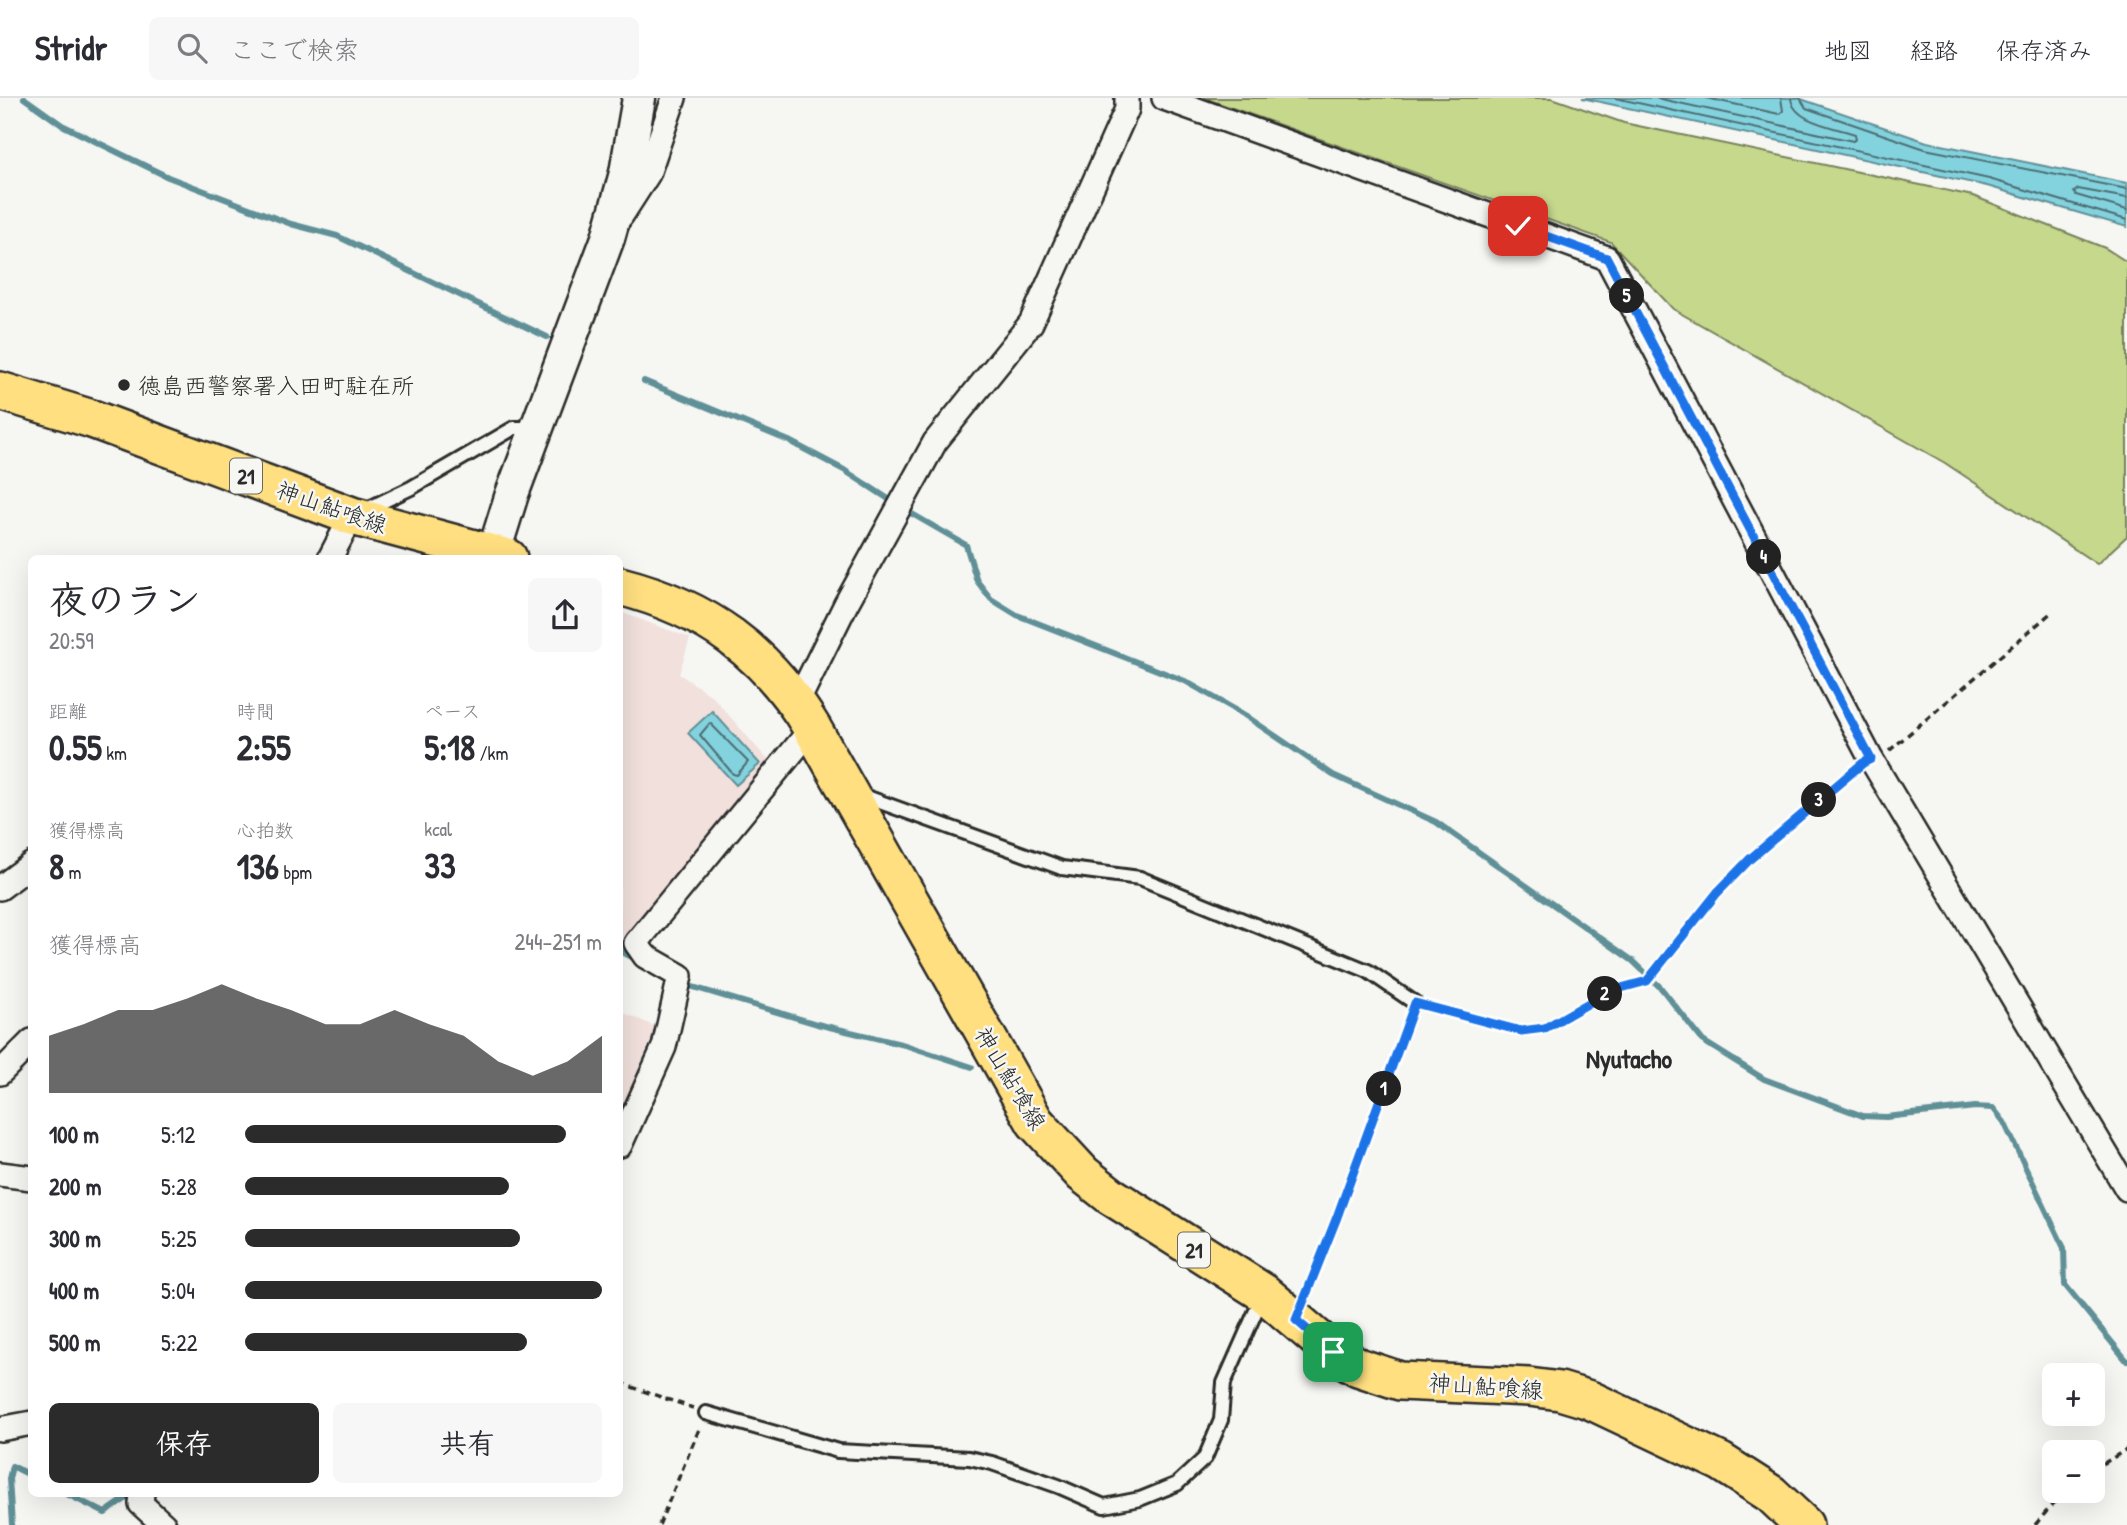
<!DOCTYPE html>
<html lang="ja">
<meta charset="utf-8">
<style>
:root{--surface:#fff;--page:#f7f7f7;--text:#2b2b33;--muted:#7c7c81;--line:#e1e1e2;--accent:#2b2b2b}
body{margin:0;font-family:"Patrick Hand","Klee One",sans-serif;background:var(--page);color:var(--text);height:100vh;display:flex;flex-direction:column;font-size:26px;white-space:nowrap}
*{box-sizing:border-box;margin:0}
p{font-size:23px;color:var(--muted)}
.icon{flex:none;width:38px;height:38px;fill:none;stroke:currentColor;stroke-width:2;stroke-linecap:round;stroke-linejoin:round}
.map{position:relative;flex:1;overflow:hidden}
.drawer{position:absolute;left:28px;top:457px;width:595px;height:942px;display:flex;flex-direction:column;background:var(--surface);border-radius:10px;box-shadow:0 7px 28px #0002}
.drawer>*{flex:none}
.tools{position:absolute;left:2042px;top:1265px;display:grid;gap:14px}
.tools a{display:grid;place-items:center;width:63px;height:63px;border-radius:10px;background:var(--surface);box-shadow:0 7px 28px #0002;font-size:35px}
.pin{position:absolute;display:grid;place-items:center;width:60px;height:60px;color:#fff;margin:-30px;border-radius:14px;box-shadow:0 4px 10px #0006}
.km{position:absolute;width:35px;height:35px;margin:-18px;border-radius:50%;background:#222;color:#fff;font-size:19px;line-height:35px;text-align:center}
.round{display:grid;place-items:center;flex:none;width:74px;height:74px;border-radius:10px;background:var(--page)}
.summary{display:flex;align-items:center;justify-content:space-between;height:119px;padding:0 21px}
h1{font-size:38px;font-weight:700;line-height:52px}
.stats{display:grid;grid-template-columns:repeat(3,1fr);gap:10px;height:119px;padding:7px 21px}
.stats div{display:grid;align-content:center}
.stats b{font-size:35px;font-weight:700}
.stats small{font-size:19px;font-weight:400}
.stats p{font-size:19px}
.chart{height:196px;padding:14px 21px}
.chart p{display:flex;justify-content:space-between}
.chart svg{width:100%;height:126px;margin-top:7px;fill:var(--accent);opacity:.7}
.button{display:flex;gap:14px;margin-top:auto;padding:14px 21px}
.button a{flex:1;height:80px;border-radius:10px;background:var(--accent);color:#fff;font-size:28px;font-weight:700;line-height:80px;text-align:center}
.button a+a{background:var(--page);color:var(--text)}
ul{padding:0 21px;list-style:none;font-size:23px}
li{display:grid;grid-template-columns:112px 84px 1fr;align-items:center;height:52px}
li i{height:18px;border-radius:9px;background:var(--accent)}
header{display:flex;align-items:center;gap:42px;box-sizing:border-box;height:98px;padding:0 35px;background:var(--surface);border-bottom:2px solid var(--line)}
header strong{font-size:33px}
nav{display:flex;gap:38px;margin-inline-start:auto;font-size:24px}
.search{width:490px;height:63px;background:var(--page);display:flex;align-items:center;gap:18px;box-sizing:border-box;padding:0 24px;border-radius:10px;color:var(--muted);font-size:26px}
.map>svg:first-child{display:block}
.built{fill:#f1e0dc}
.green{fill:#c5d88c;stroke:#78825c;stroke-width:2}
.water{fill:#83d3df;stroke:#609097;stroke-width:2}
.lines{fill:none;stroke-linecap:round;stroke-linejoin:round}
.shore{stroke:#4e6e73;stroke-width:2}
.stream{stroke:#609097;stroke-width:6}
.lane-casing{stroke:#2b2b2b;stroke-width:18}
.street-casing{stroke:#2b2b2b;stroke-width:28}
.secondary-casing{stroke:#2b2b2b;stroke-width:37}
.primary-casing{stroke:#2b2b2b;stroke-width:42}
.path{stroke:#2b2b2b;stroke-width:3.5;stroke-dasharray:7 5;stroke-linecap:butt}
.lane{stroke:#f6f6f2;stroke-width:12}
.street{stroke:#f6f6f2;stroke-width:23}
.secondary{stroke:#f6f6f2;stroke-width:32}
.primary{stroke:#ffdf80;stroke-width:37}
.route-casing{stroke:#fff;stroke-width:14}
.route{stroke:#1a73e8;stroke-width:9}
.poi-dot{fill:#2b2b2b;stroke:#f6f6f2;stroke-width:2.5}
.labels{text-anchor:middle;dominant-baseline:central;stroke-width:5;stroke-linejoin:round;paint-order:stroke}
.shield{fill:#f6f6f2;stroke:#686867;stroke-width:2}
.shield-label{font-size:21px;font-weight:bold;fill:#2b2b2b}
.poi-label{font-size:23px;fill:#2b2b2b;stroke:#f6f6f2;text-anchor:start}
.street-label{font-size:23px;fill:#2b2b2b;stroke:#f6f6f2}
.quarter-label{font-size:26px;font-weight:bold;fill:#2b2b2b;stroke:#f6f6f2}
</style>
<header>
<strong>Stridr</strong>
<div class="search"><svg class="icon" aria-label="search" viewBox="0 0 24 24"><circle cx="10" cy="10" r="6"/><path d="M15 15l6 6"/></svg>ここで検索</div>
<nav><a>地図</a><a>経路</a><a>保存済み</a></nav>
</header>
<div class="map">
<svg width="2127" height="1427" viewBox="0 0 2127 1427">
<rect width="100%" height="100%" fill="#f6f6f2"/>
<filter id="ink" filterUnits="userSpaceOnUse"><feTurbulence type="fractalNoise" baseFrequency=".0143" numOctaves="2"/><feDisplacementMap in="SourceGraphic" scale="14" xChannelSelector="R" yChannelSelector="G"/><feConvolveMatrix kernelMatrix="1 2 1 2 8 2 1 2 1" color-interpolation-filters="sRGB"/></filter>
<g filter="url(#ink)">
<!-- built -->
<path class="built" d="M620 514 690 540 679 576 712 598 774 669 645 826 625 839 620 837Z
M620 913 656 929 621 1016H620Z"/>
<!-- green -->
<path class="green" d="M1204 0H1552L1624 25 1973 98 2105 150 2127 164V438L2097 466 1945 365 1673 211 1611 144Z"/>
<!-- water -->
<path class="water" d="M1582 0H1798L1927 44 2127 85V129L1987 88Z
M712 613 760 666 736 687 688 635Z"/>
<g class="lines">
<!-- shore -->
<path class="shore" d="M1615 0 1989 81 2127 122
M1656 0 1853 43 1856 41 1855 36C1835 29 1793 24 1791 0
M1706 0 1779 16 1783 13 1781 0
M1800 0 1806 10 1925 51 2127 91
M2127 100 2078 91 2074 94 2076 97 2127 112
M710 625 748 664 737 677 733 676 700 637Z"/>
<!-- stream -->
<path class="stream" d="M24 0 62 27 168 79 291 126 337 138 547 239
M644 283 789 343 844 372 907 413 966 447 977 483 991 501 1017 517 1185 583 1243 616 1333 677 1436 724 1633 863 1661 890 1703 943 1764 981 1863 1018 1886 1019 1975 1009 1993 1010 2004 1024 2064 1150 2065 1187 2127 1263
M620 853 640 863
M683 886 817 926 905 947 972 969
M65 1395 105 1415 134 1395
M12 1427 9 1381 12 1368 32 1378"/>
<!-- lane casing -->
<g class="lane-casing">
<path id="lane" d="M365 412 411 390 514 330H536
M858 696 1062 770 1140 780 1368 873 1415 905
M706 1315 838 1353 969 1360 992 1365 1058 1388 1104 1408 1140 1401 1177 1386 1205 1360 1221 1322 1224 1285 1262 1199"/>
</g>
<!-- street casing -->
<g class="street-casing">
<path id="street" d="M1164 0 1607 160 1871 661 2127 1091
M621 118 648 76 674 0
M330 460 352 418
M797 605 846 506 935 344 1031 225 1127 11V0
M0 790 32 766
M0 975 32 943
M620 1047 664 949 680 878 645 858 636 845 812 630
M0 1076 32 1080
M0 1331 32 1325
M142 1395 141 1406 164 1427"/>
</g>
<!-- secondary casing -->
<g class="secondary-casing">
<path id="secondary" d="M493 457 512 396 608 140 626 75 639 0"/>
</g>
<!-- primary casing -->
<g class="primary-casing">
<path id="primary" d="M0 293 92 321 352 418 508 460
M620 488C706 510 767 554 812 630L1035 1024 1083 1076 1111 1098 1264 1195 1333 1254 1358 1269 1400 1283 1529 1289 1560 1293 1590 1302 1721 1364 1771 1396 1804 1427"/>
</g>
<!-- path -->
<path class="path" d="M1889 653 2053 513
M1429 909 1521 933 1545 930 1610 893 1647 883 1717 795 1750 761 1853 673
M1306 1197 1410 919
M620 1285 693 1310
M2093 1372 2127 1351
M659 1427 700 1329
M2035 1427 2064 1393"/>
<!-- lane -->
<use href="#lane" class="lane"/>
<!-- street -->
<use href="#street" class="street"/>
<!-- secondary -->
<use href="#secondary" class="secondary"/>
<!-- primary -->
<use href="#primary" class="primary"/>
</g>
</g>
<g class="lines" filter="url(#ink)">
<!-- route casing -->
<g class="route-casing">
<path id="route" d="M1333 1254 1296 1222 1337 1119 1415 905 1521 933 1545 930 1610 893 1647 883 1717 795 1750 761 1863 665 1871 661 1607 160 1518 128"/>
</g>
<!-- route -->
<use href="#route" class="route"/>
</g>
<!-- markers -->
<circle class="poi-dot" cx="124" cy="287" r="7"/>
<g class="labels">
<!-- shield labels -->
<g class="shield">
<rect x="230" y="360.5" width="32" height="35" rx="5"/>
<rect x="1178" y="1134.5" width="32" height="35" rx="5"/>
</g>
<g class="shield-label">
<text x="246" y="378">21</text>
<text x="1194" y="1152">21</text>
</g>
<!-- poi labels -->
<g class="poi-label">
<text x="138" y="287">徳島西警察署入田町駐在所</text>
</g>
<!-- street labels -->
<g class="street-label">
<text transform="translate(332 409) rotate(19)">神山鮎喰線</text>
<text transform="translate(1011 980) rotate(59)">神山鮎喰線</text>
<text transform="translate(1486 1288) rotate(4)">神山鮎喰線</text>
</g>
<!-- quarter labels -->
<g class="quarter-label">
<text x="1629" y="960">Nyutacho</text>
</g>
</g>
</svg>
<div class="tools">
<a>+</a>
<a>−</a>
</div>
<div class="pin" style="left:1333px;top:1254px;background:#1e9e55"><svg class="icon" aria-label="arrive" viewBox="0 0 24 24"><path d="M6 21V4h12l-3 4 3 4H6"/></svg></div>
<div class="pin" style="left:1518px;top:128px;background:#d93025"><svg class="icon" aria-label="check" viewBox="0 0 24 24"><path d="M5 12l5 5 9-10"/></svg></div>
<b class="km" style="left:1384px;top:991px">1</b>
<b class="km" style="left:1605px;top:896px">2</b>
<b class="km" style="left:1819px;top:702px">3</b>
<b class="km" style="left:1764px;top:459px">4</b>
<b class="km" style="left:1627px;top:198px">5</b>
<section class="drawer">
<div class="summary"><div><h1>夜のラン</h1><p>20:59</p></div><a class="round"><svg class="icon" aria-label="share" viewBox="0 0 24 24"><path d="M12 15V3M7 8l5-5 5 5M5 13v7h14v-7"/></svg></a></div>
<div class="stats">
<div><p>距離</p><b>0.55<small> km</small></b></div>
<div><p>時間</p><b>2:55</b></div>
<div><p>ペース</p><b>5:18<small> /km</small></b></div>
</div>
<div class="stats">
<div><p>獲得標高</p><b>8<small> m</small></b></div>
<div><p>心拍数</p><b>136<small> bpm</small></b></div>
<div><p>kcal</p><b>33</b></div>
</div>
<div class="chart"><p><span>獲得標高</span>244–251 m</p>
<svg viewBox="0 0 160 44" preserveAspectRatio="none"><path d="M0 44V24L10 20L20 15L30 15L40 11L50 6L60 11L70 15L80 20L90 20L100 15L110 20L120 24L130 33L140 38L150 33L160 24V44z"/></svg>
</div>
<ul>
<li><b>100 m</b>5:12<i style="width:90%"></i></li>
<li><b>200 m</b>5:28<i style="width:74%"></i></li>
<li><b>300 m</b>5:25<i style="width:77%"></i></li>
<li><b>400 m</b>5:04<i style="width:100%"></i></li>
<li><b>500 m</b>5:22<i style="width:79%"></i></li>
</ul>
<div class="button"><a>保存</a><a>共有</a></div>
</section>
</div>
